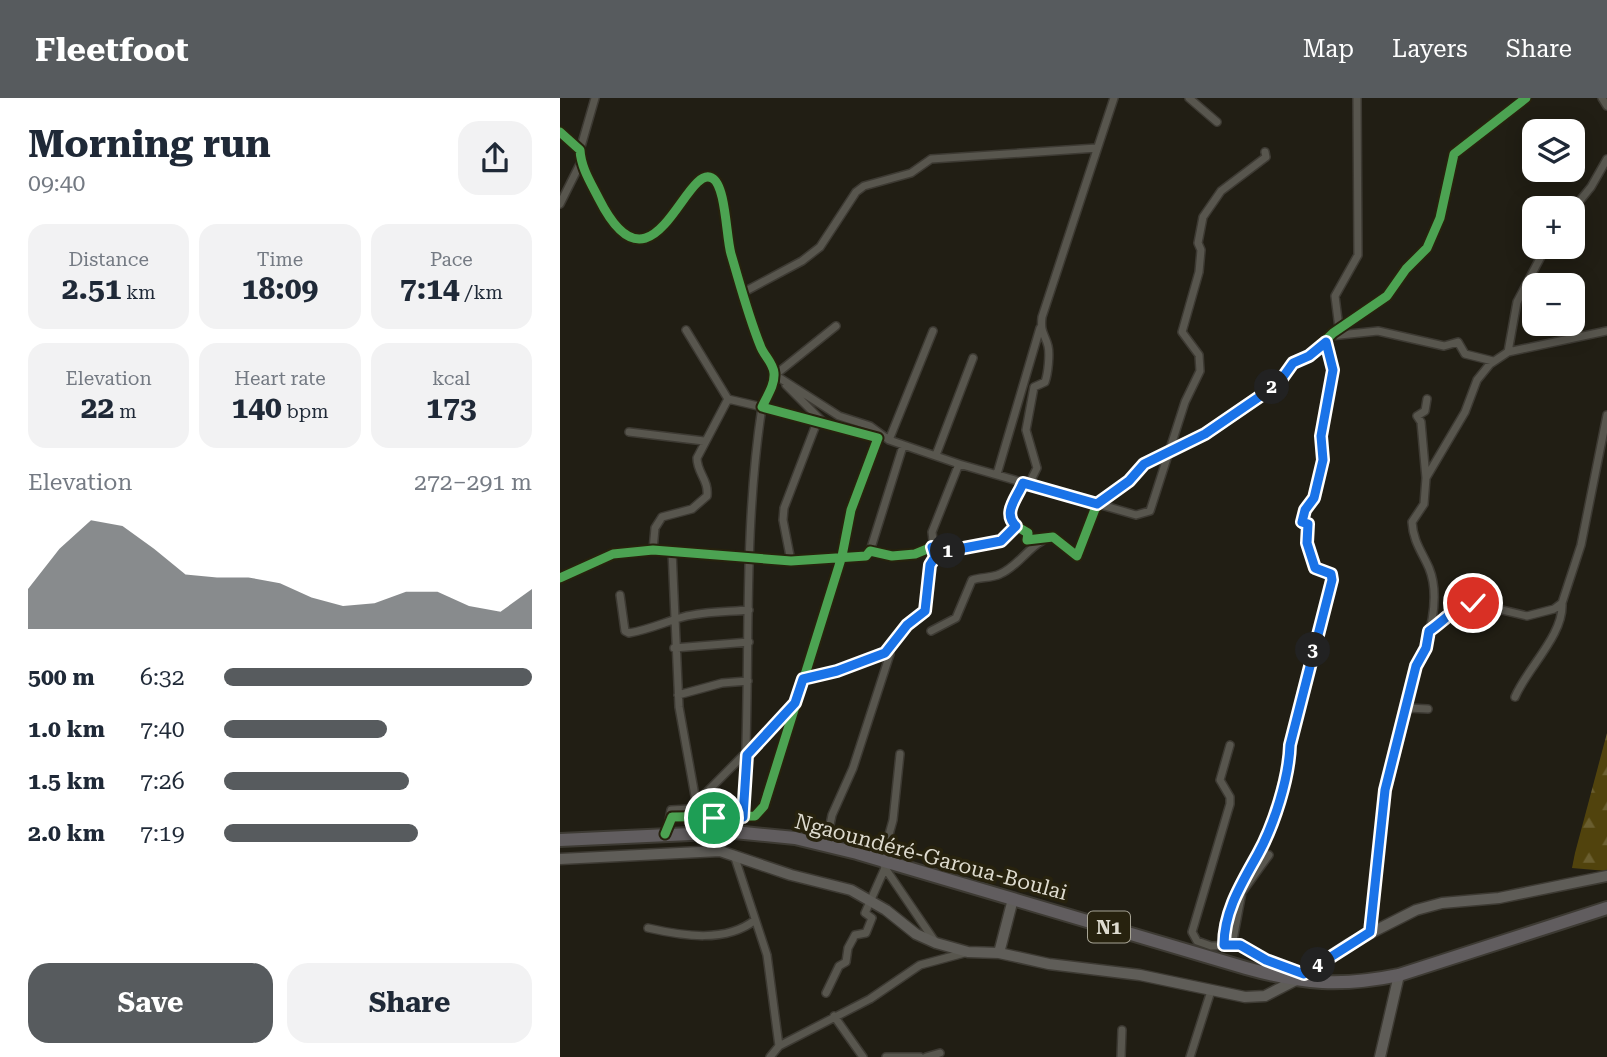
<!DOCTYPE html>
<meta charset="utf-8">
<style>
:root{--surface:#fff;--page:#f2f2f3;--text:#1f2937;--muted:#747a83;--accent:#575b5e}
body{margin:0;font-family:"Roboto Serif",serif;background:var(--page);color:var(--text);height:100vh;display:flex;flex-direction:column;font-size:26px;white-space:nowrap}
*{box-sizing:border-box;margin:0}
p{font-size:23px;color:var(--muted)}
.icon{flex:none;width:38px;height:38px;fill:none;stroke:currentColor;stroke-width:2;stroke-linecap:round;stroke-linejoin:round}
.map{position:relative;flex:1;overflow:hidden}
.side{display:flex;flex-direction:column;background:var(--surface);width:560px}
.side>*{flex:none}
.tools{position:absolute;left:962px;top:21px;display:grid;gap:14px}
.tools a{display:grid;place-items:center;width:63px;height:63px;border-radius:14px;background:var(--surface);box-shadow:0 4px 18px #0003;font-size:35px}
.pin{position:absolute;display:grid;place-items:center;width:60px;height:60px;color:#fff;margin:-30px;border:4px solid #fff;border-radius:50%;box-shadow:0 2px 7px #0007}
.km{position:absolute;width:35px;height:35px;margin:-18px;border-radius:50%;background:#222;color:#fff;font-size:19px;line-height:35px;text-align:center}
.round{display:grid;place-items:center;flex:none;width:74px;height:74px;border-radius:21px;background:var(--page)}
.head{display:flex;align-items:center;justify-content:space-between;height:119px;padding:0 28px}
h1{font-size:38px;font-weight:700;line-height:52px}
.metrics{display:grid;grid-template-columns:repeat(3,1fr);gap:10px;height:119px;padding:7px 28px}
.metrics div{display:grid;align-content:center;border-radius:18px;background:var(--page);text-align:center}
.metrics b{font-size:30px;font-weight:700}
.metrics small{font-size:19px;font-weight:400}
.metrics p{font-size:19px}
.chart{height:196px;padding:14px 28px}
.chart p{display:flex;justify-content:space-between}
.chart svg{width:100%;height:126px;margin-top:7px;fill:var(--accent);opacity:.7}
.primary-button{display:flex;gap:14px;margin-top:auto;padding:14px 28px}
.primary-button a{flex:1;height:80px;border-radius:21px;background:var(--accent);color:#fff;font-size:28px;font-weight:700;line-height:80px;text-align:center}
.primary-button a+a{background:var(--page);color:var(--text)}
ul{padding:0 28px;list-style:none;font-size:23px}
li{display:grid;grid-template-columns:112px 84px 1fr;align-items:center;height:52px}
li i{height:18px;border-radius:9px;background:var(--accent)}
header{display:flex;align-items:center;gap:42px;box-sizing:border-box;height:98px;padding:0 35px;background:var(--accent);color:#fff}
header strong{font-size:33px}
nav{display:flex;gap:38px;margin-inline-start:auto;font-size:24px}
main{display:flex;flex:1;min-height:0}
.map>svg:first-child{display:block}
.forest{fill:url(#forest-firs)}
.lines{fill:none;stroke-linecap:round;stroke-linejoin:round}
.street-casing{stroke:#3d3a33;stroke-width:10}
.secondary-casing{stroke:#3d3a33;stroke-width:13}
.highway-casing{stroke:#3d3a33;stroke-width:16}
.street{stroke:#58564e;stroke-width:7}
.secondary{stroke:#5f5d58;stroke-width:10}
.highway{stroke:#615d5f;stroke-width:12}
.cycleway-casing{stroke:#27220e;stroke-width:13}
.cycleway{stroke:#4ca352;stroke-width:9}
.route-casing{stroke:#fff;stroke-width:14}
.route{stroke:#1a73e8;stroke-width:9}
.labels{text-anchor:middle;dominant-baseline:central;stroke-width:7;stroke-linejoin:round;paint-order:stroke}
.shield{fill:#27220e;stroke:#a7a495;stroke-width:2}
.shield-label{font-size:19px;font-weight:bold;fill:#dedbcf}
.street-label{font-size:21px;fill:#dedbcf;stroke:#27220e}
</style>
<header>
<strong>Fleetfoot</strong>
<nav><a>Map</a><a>Layers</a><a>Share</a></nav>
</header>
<main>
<section class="side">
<div class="head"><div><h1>Morning run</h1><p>09:40</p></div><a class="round"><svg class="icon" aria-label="share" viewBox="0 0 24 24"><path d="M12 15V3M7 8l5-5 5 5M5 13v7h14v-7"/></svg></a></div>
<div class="metrics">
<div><p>Distance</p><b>2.51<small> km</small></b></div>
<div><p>Time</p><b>18:09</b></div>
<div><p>Pace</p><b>7:14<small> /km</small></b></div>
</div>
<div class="metrics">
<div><p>Elevation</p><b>22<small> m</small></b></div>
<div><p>Heart rate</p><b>140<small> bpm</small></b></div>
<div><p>kcal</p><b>173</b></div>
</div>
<div class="chart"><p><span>Elevation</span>272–291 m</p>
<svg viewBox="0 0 160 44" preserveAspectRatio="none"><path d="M0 44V30L10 16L20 6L30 8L40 16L50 25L60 26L70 26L80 28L90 33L100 36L110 35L120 31L130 31L140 36L150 38L160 30V44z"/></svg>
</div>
<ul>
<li><b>500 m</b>6:32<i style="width:100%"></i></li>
<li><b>1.0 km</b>7:40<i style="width:53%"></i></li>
<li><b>1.5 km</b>7:26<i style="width:60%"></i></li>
<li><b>2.0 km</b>7:19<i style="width:63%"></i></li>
</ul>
<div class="primary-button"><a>Save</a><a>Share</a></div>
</section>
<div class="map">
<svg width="1047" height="959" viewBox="0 0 1047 959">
<defs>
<pattern id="forest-firs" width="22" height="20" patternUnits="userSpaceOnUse" patternTransform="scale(1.75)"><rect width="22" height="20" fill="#51430d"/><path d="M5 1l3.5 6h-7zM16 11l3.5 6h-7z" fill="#6a5e2f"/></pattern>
</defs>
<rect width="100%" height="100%" fill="#211e14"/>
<!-- forest -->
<path class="forest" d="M1047 635V773L1012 770 1015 755Z"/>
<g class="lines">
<!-- street casing -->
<g class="street-casing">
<path id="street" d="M629 0 657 24
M1042 0 1047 8
M0 34 20 52C21 70 31 85 39 101 93 208 125 65 152 80 166 87 166 139 171 156 180 186 188 217 200 247 203 257 213 264 214 275 215 287 207 298 202 309L318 340 291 412 282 458 204 708 195 718 112 719 105 736
M20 52 35 0
M0 106 21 64
M1013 111 1031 89 1047 61
M184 194 242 163 260 149 296 94 304 88 351 75 371 61 537 50
M779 230 775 198 798 157 797 0
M126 232 168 301
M770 238 818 233 884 248 898 244 905 256 933 263
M948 254 1047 233
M226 287 262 323
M69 334 144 343
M329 342 373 233
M376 357 413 260
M399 366 576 417 590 413 625 304 640 273 639 257 622 234 639 174 641 152 638 145 643 119 661 93 706 59 705 54
M437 376 480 230
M866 380 861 324 857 318 865 313 867 301
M456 428C442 415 457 400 463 385L470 384 477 370 466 332 474 289 485 284C488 276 490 256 488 248 485 236 480 235 482 219L554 0
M93 452 95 430 102 419 132 411 147 398C149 382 137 375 137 360L168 301 202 309C181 444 192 583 183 719
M112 453 119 609 139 720
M310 453 343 348
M231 463 223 422 224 410 257 324
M0 480 53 456 93 452 231 463 306 458 310 453 332 458 355 456 372 449 388 453 441 443 456 428 468 435 467 442 493 439 517 458 537 406 569 383 584 366 645 336 698 300 718 286 733 265 749 258 773 235 827 198 846 171 867 150 880 120 894 56 966 0
M60 497 65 533 69 535C88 532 105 524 123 519 145 513 168 514 189 512
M869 532 901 507 917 506 967 518 994 511 1002 505 1021 447 1047 317
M371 533 396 520 412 482C421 479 432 480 440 476 457 469 467 451 482 443
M114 550 189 544
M243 581 277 573 325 555 347 527 365 513 370 467 375 459 372 434 399 366 329 342 310 328 279 318 215 277 276 228
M118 597 162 585 188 583
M955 599C967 570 1004 537 1002 505
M848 610 868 611
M670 647 660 682 670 699V706L632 834 637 843 651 848 680 847 706 862 744 876
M109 723 111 712 130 711 233 607
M266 747 272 717 293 670 330 556 328 550
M174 757 207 857 219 948
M325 770 376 845
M88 830C123 838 166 845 195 822
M810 834 826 692 856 568C870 543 881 499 869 470 862 454 853 443 852 424L864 406 866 380 905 314 917 282 930 266 948 254 957 204 986 149
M664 847C664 813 682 785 698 756 714 725 729 682 730 647L772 482 771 476 755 470 747 445 748 426 742 424 747 408 754 400 763 362 761 338 773 272 766 244
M672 847 682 794 709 757 699 755
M266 895 279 868 286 864 288 850 295 837 306 835 312 820 305 815 325 770 322 762 333 722 340 656
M274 918 303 959
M210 959 219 948 310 901 360 867 408 854
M326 959H360
M366 959 380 955
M561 959 562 932
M630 959 651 893"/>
</g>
<!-- secondary casing -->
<g class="secondary-casing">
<path id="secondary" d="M0 761 160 753 231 777 291 792 326 812 356 836 376 845 408 854 439 855 489 866 580 877 685 899 705 898 734 883 789 846 856 812 882 805 939 800 1047 778
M439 855 453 801
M820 959 839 877"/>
</g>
<!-- highway casing -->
<g class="highway-casing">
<path id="highway" d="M0 742 174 734 235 740 297 755 686 870C743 886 781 889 839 877L1047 810"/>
</g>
<!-- street -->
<use href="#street" class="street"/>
<!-- secondary -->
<use href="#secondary" class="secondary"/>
<!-- highway -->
<use href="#highway" class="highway"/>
<!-- cycleway casing -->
<g class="cycleway-casing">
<path id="cycleway" d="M0 34 20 52C21 70 31 85 39 101 93 208 125 65 152 80 166 87 166 139 171 156 180 186 188 217 200 247 203 257 213 264 214 275 215 287 207 298 202 309L318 340 291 412 282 458 204 708 195 718 112 719 105 736
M0 480 53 456 93 452 231 463 306 458 310 453 332 458 355 456 372 449 388 453 441 443 456 428 468 435 467 442 493 439 517 458 537 406 569 383 584 366 645 336 698 300 718 286 733 265 749 258 773 235 827 198 846 171 867 150 880 120 894 56 966 0"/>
</g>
<!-- cycleway -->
<use href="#cycleway" class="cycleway"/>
</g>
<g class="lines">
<!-- route casing -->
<g class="route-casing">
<path id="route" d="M154 720 183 719 187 657 235 605 243 581 277 573 325 555 347 527 365 513 370 467 375 459 372 449 388 453 441 443 456 428C442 415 457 400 463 385L537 406 569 383 584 366 645 336 718 286 733 265 749 258 766 244 773 272 761 338 763 362 754 400 745 412 742 424 748 426 747 445 755 470 771 476 772 482 730 647C729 680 714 727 698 756 682 785 664 813 664 847H680L706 862 744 876 810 834 825 692 856 568 866 550 869 533C884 523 894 509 913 505"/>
</g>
<!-- route -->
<use href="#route" class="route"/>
</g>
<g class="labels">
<!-- shield labels -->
<rect class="shield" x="528" y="813.5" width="42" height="31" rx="5"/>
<g class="shield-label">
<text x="549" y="829">N1</text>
</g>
<!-- street labels -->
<g class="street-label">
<text transform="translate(371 759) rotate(15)">Ngaoundéré-Garoua-Boulai</text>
</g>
</g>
</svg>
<div class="tools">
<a><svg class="icon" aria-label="layers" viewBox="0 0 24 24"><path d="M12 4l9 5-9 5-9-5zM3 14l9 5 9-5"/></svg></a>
<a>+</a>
<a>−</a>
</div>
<div class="pin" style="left:154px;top:720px;background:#1e9e55"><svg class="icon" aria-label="arrive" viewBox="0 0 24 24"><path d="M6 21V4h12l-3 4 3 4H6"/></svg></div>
<div class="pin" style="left:913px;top:505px;background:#d93025"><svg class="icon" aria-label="check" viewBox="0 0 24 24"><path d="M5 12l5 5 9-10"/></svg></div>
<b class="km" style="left:388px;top:453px">1</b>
<b class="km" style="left:712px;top:289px">2</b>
<b class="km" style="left:753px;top:552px">3</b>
<b class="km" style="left:758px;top:867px">4</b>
</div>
</main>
